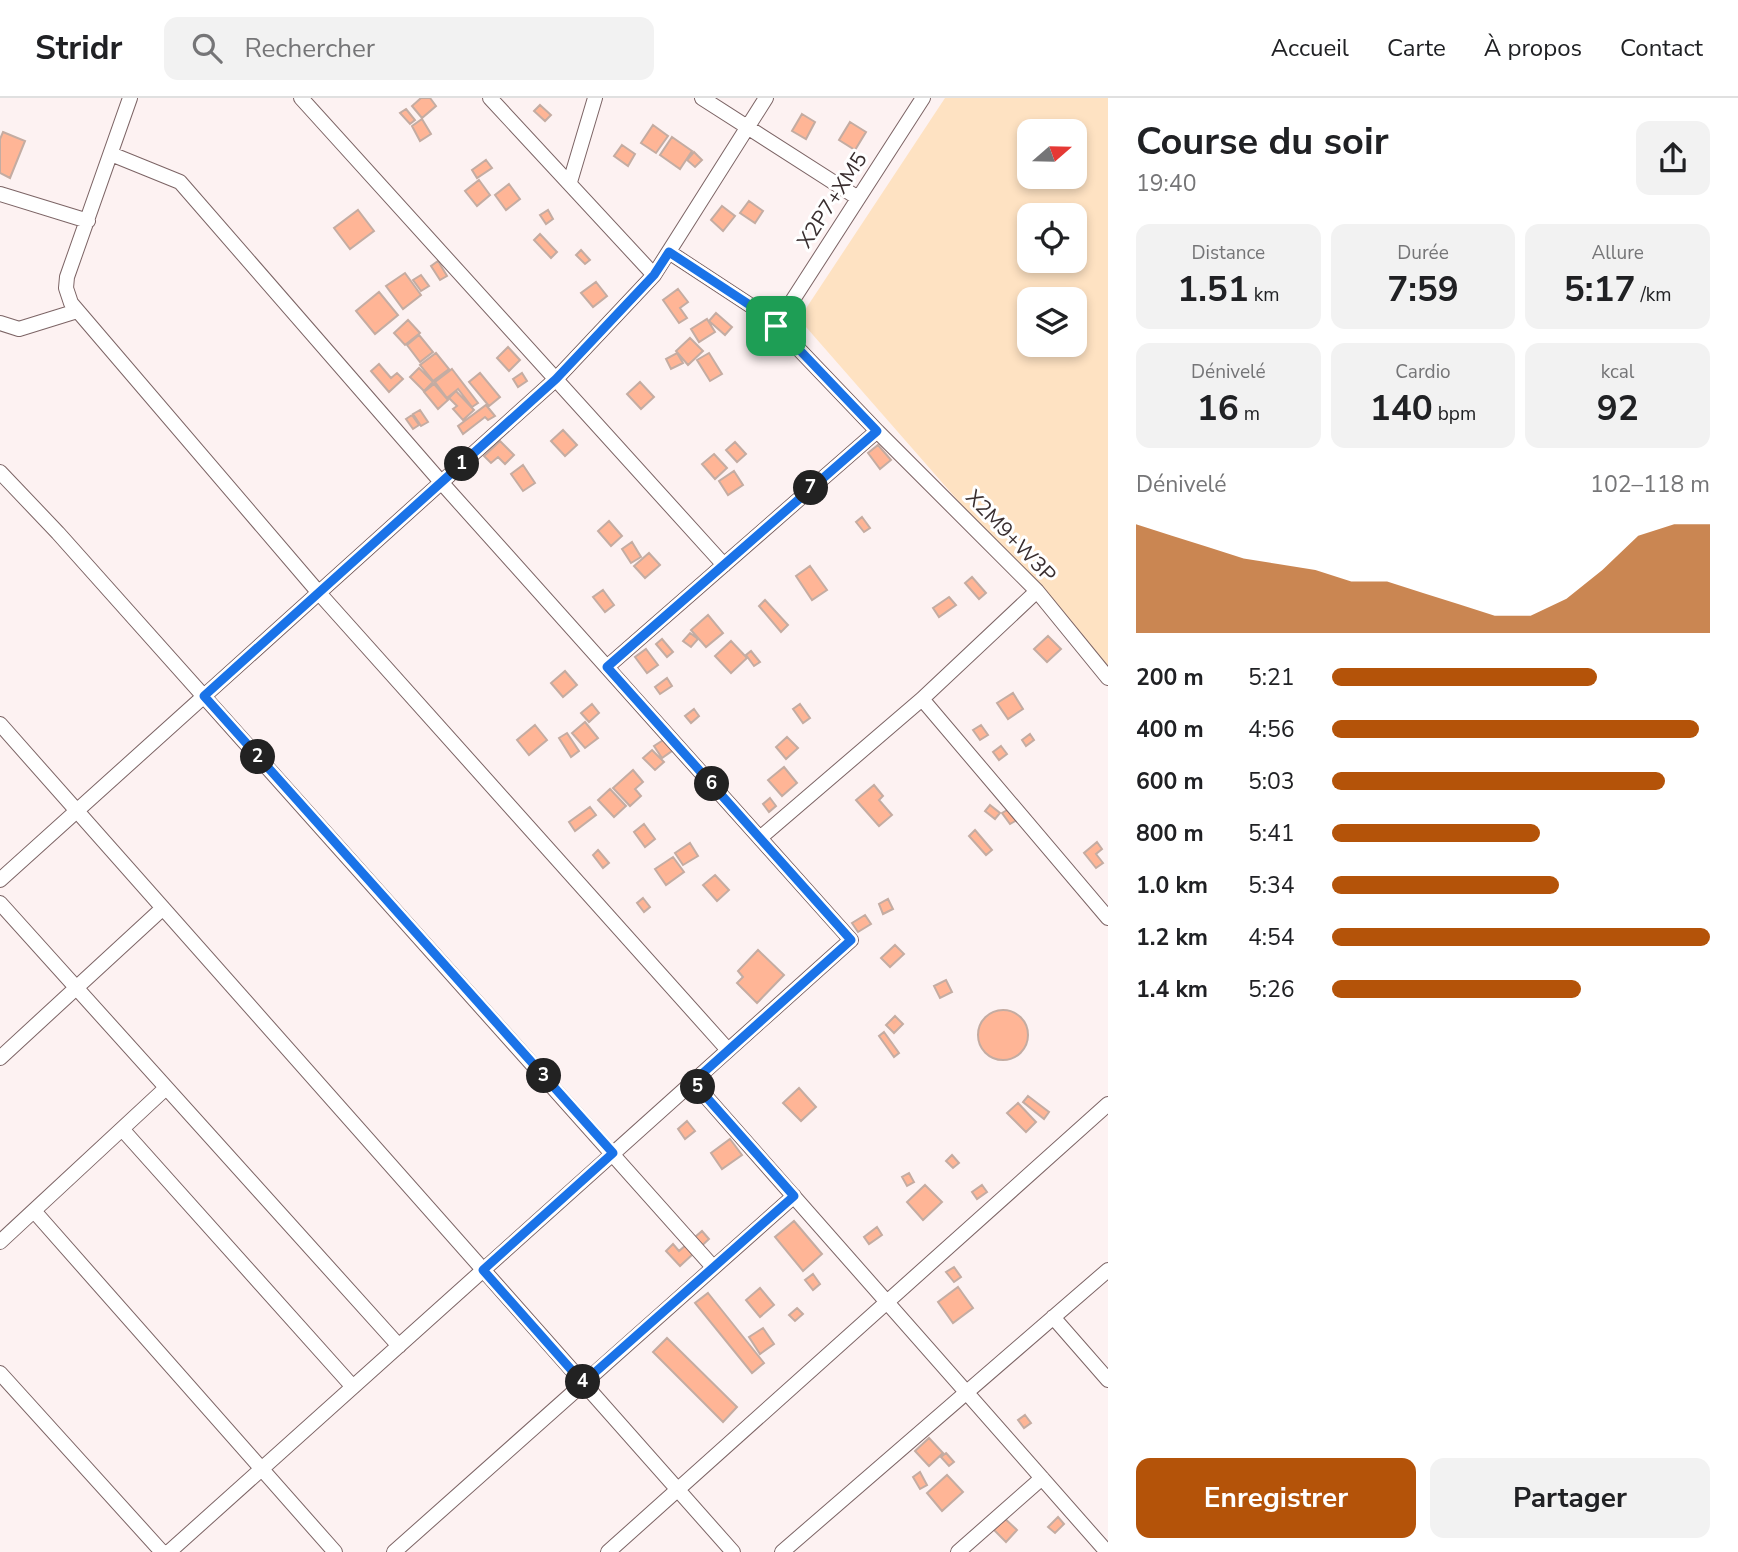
<!DOCTYPE html>
<html lang="fr">
<meta charset="utf-8">
<style>
:root{--surface:#fff;--page:#f2f2f2;--text:#202124;--muted:#757577;--line:#e0e0e0;--accent:#b45309}
body{margin:0;font-family:"Nunito Sans",sans-serif;background:var(--page);color:var(--text);height:100vh;display:flex;flex-direction:column;font-size:26px;white-space:nowrap}
*{box-sizing:border-box;margin:0}
p{font-size:23px;color:var(--muted)}
.icon{flex:none;width:38px;height:38px;fill:none;stroke:currentColor;stroke-width:2;stroke-linecap:round;stroke-linejoin:round}
.map{position:relative;flex:1;overflow:hidden}
.panel{display:flex;flex-direction:column;background:var(--surface);width:630px}
.panel>*{flex:none}
.needle{width:46px;rotate:70deg}
.tools{position:absolute;left:1017px;top:21px;display:grid;gap:14px}
.tools a{display:grid;place-items:center;width:70px;height:70px;border-radius:14px;background:var(--surface);box-shadow:0 4px 10px #0003;font-size:35px}
.pin{position:absolute;display:grid;place-items:center;width:60px;height:60px;color:#fff;margin:-30px;border-radius:14px;box-shadow:0 4px 10px #0006}
.km{position:absolute;width:35px;height:35px;margin:-18px;border-radius:50%;background:#222;color:#fff;font-size:19px;line-height:35px;text-align:center}
.round{display:grid;place-items:center;flex:none;width:74px;height:74px;border-radius:14px;background:var(--page)}
.overview{display:flex;align-items:center;justify-content:space-between;height:119px;padding:0 28px}
h1{font-size:38px;font-weight:700;line-height:52px}
.stats{display:grid;grid-template-columns:repeat(3,1fr);gap:10px;height:119px;padding:7px 28px}
.stats div{display:grid;align-content:center;border-radius:14px;background:var(--page);text-align:center}
.stats b{font-size:35px;font-weight:700}
.stats small{font-size:19px;font-weight:400}
.stats p{font-size:19px}
.chart{height:196px;padding:14px 28px}
.chart p{display:flex;justify-content:space-between}
.chart svg{width:100%;height:126px;margin-top:7px;fill:var(--accent);opacity:.7}
.cta{display:flex;gap:14px;margin-top:auto;padding:14px 28px}
.cta a{flex:1;height:80px;border-radius:14px;background:var(--accent);color:#fff;font-size:28px;font-weight:700;line-height:80px;text-align:center}
.cta a+a{background:var(--page);color:var(--text)}
ul{padding:0 28px;list-style:none;font-size:23px}
li{display:grid;grid-template-columns:112px 84px 1fr;align-items:center;height:52px}
li i{height:18px;border-radius:9px;background:var(--accent)}
header{display:flex;align-items:center;gap:42px;box-sizing:border-box;height:98px;padding:0 35px;background:var(--surface);border-bottom:2px solid var(--line)}
header strong{font-size:33px}
nav{display:flex;gap:38px;margin-inline-start:auto;font-size:24px}
.search{width:490px;height:63px;background:var(--page);display:flex;align-items:center;gap:18px;box-sizing:border-box;padding:0 24px;border-radius:14px;color:var(--muted);font-size:26px}
main{display:flex;flex:1;min-height:0}
.map>svg:first-child{display:block}
.green{fill:#fee2c2;fill-rule:evenodd}
.building{fill:#ffb596;stroke:#c4aca2;stroke-width:2}
.lines{fill:none;stroke-linecap:round;stroke-linejoin:round}
.minor-casing{stroke:#7c6465;stroke-width:16}
.minor{stroke:#fff;stroke-width:14}
.route-casing{stroke:#fff;stroke-width:14}
.route{stroke:#1a73e8;stroke-width:9}
.labels{text-anchor:middle;dominant-baseline:central;stroke-width:6;stroke-linejoin:round;paint-order:stroke}
.street-label{font-size:21px;fill:#392e2f;stroke:#fff}
</style>
<header>
<strong>Stridr</strong>
<div class="search"><svg class="icon" aria-label="search" viewBox="0 0 24 24"><circle cx="10" cy="10" r="6"/><path d="M15 15l6 6"/></svg>Rechercher</div>
<nav><a>Accueil</a><a>Carte</a><a>À propos</a><a>Contact</a></nav>
</header>
<main>
<div class="map">
<svg width="1108" height="1454" viewBox="0 0 1108 1454">
<rect width="100%" height="100%" fill="#fdf2f2"/>
<!-- green -->
<path class="green" d="M945 0H1108V574L799 221ZM1029 33H1074V79H1029ZM1029 117H1074V163H1029ZM1029 201H1074V247H1029Z"/>
<!-- building -->
<path class="building" d="M421 0H430L436 8 422 20 412 8Z
M540 7 551 17 545 23 534 13Z
M406 11 415 22 410 26 400 15Z
M802 16 815 24 806 41 792 33Z
M422 21 431 36 420 43 412 28Z
M850 24 866 34 855 52 839 42Z
M653 27 668 38 656 55 641 45Z
M3 34 25 43 10 80 0 75V41Z
M672 39 692 53 680 71 660 57Z
M622 47 635 56 628 68 614 58Z
M694 54 702 62 695 69 687 62Z
M486 62 492 70 477 80 472 72Z
M479 82 490 97 477 108 465 93Z
M509 86 520 101 506 112 495 97Z
M749 103 763 113 755 125 740 115Z
M722 108 735 118 723 133 711 122Z
M358 112 374 133 350 151 334 130Z
M548 112 553 121 546 126 540 117Z
M540 136 557 154 551 160 534 142Z
M581 152 590 162 585 166 576 157Z
M438 163 447 178 440 182 431 168Z
M405 175 421 197 403 211 386 188Z
M421 177 429 188 421 193 413 182Z
M596 184 607 198 593 209 581 195Z
M678 191 688 204 680 210 687 220 679 225 663 202Z
M379 194 398 217 375 236 356 213Z
M716 215 732 229 725 237 709 223Z
M707 221 715 234 699 244 691 231Z
M408 222 420 235 405 247 394 235Z
M419 237 433 254 420 264 407 247Z
M690 240 703 253 688 267 676 253Z
M508 249 520 262 509 273 497 260Z
M436 255 449 271 433 283 420 267Z
M677 255 683 265 671 271 666 261Z
M709 255 722 276 710 283 697 262Z
M379 266 391 280 397 275 403 281 389 294 371 273Z
M419 270 433 284 424 293 410 279Z
M452 271 478 305 472 309 458 291 447 300 435 284Z
M480 275 500 299 489 308 469 284Z
M522 275 527 283 518 289 513 281Z
M640 284 654 299 641 311 627 296Z
M434 286 448 302 438 311 424 294Z
M456 293 474 312 463 322 453 311 457 308 449 300Z
M486 307 495 318 488 322 485 319 463 336 458 328Z
M420 312 428 324 421 328 413 316Z
M412 317 419 327 413 331 406 321Z
M563 332 577 347 565 358 551 343Z
M500 343 514 357 505 366 498 359 491 365 484 358Z
M735 344 746 356 737 364 726 352Z
M878 347 891 362 880 371 868 355Z
M714 356 727 370 715 381 702 366Z
M523 367 535 385 523 393 511 376Z
M734 373 743 387 728 397 719 383Z
M862 419 870 430 864 434 856 424Z
M609 423 622 438 611 448 598 433Z
M632 444 641 459 631 465 622 451Z
M649 455 660 467 645 480 634 468Z
M810 468 827 492 812 502 796 478Z
M972 479 986 495 979 501 965 485Z
M603 492 614 507 605 514 593 499Z
M949 499 956 507 939 519 933 510Z
M765 502 788 527 781 534 759 508Z
M708 517 723 535 706 549 691 532Z
M690 535 698 541 691 549 683 543Z
M1048 538 1061 551 1047 564 1034 551Z
M662 541 673 554 667 559 656 546Z
M731 543 747 560 731 575 715 558Z
M646 551 658 567 647 575 635 559Z
M751 553 760 564 754 568 746 557Z
M565 573 577 587 563 599 551 585Z
M667 580 672 588 660 596 655 589Z
M1013 595 1023 611 1008 621 997 605Z
M592 606 599 615 589 624 581 615Z
M800 606 810 620 803 625 793 611Z
M694 611 699 618 691 625 685 618Z
M585 624 598 640 585 650 572 635Z
M535 627 547 642 529 657 517 642Z
M981 627 988 637 980 642 973 632Z
M567 635 579 653 571 659 559 640Z
M1030 636 1034 642 1026 648 1022 642Z
M671 637 679 648 662 660 654 648Z
M787 639 798 650 786 661 776 649Z
M1001 648 1007 656 999 662 993 654Z
M652 652 664 664 655 672 643 660Z
M784 669 797 685 782 698 768 682Z
M633 672 643 684 635 691 641 698 630 708 613 690Z
M874 687 883 698 879 702 892 717 879 728 856 702Z
M610 691 626 708 614 719 598 702Z
M770 700 776 708 769 714 763 706Z
M990 707 1000 715 995 721 985 713Z
M590 709 596 717 575 733 569 724Z
M1009 711 1017 722 1010 726 1002 715Z
M644 726 655 741 645 749 634 734Z
M975 732 992 752 986 757 969 738Z
M1097 744 1102 751 1096 756 1103 765 1096 770 1084 755Z
M690 745 698 758 683 767 675 755Z
M598 752 609 765 603 770 593 757Z
M673 759 684 774 666 787 655 771Z
M715 777 729 792 717 803 703 787Z
M643 800 650 809 644 814 637 805Z
M888 801 893 811 883 816 879 806Z
M865 817 871 826 858 834 852 825Z
M895 847 904 856 890 869 881 860Z
M758 852 784 877 757 905 737 885 743 879 738 873Z
M946 882 952 894 940 900 934 888Z
M978 937a25 25 0 1 1 50 0a25 25 0 1 1-50 0Z
M895 918 903 926 894 935 886 927Z
M884 934 899 955 894 959 879 938Z
M799 990 816 1009 801 1023 783 1005Z
M1028 998 1049 1014 1044 1021 1023 1004Z
M1018 1005 1036 1024 1026 1034 1007 1015Z
M687 1023 695 1033 685 1041 678 1031Z
M730 1041 742 1057 722 1071 711 1055Z
M952 1057 959 1065 953 1070 946 1063Z
M909 1075 914 1084 907 1088 902 1079Z
M925 1087 942 1104 923 1122 907 1104Z
M982 1087 987 1094 977 1101 972 1094Z
M794 1123 822 1156 803 1173 775 1139Z
M877 1129 882 1137 869 1146 864 1139Z
M702 1133 709 1141 680 1168 666 1153 673 1146 679 1153Z
M954 1169 961 1179 954 1184 946 1174Z
M813 1176 820 1186 813 1192 805 1182Z
M958 1189 973 1210 953 1225 938 1204Z
M760 1190 774 1207 760 1219 746 1202Z
M708 1195 764 1265 752 1275 695 1205Z
M797 1210 803 1216 795 1223 789 1217Z
M763 1230 774 1246 760 1256 749 1239Z
M667 1240 737 1309 723 1324 653 1254Z
M1025 1317 1031 1325 1024 1330 1018 1322Z
M929 1340 943 1355 929 1368 915 1353Z
M946 1355 954 1364 949 1368 941 1359Z
M920 1374 927 1387 920 1391 913 1379Z
M947 1377 963 1394 942 1413 927 1395Z
M1001 1417 1017 1432 1006 1444 991 1429Z
M1058 1419 1064 1426 1055 1435 1048 1429Z"/>
<g class="lines">
<!-- minor casing -->
<g class="minor-casing">
<path id="minor" d="M130 0 67 179 66 190 71 205 319 495 728 952
M301 0 724 467
M490 0 654 177
M702 0 858 100
M111 56 180 84 441 384 851 842 169 1454
M570 84 595 0
M0 96 88 123
M0 225 19 231 77 213
M776 228 923 0
M877 333 1037 493 1108 580
M0 374 58 435 713 1169
M607 569 877 333 768 219 669 154
M922 601 1108 820
M0 626 733 1454
M760 740 922 601 1037 493
M0 782 556 281 654 177 766 0
M0 805 399 1248
M0 960 163 810
M693 984 1107 1454
M122 1031 353 1289
M34 1113 335 1454
M0 1144 166 990
M1053 1219 1108 1282
M0 1275 162 1454
M394 1454 794 1098
M608 1454 1108 1006
M782 1454 1108 1172
M958 1454 1042 1380"/>
</g>
<!-- minor -->
<use href="#minor" class="minor"/>
</g>
<g class="lines">
<!-- route casing -->
<g class="route-casing">
<path id="route" d="M669 154 768 219 877 333 607 569 851 842 693 984 794 1098 583 1285 483 1172 613 1055 204 598 556 281 654 177Z"/>
</g>
<!-- route -->
<use href="#route" class="route"/>
</g>
<g class="labels">
<!-- street labels -->
<g class="street-label">
<text transform="translate(832 102) rotate(-57)">X2P7+XM5</text>
<text transform="translate(1011 438) rotate(46)">X2M9+W3P</text>
</g>
</g>
</svg>
<div class="tools">
<a><svg class="needle" viewBox="-14 -14 28 28"><path d="M0-13l5 13h-10z" fill="#e53935"/><path d="M0 13l5-13h-10z" fill="#757577"/></svg></a>
<a><svg class="icon" aria-label="locate" viewBox="0 0 24 24"><circle cx="12" cy="12" r="6"/><path d="M12 2v4M12 18v4M2 12h4M18 12h4"/></svg></a>
<a><svg class="icon" aria-label="layers" viewBox="0 0 24 24"><path d="M12 4l9 5-9 5-9-5zM3 14l9 5 9-5"/></svg></a>
</div>
<div class="pin" style="left:776px;top:228px;background:#1e9e55"><svg class="icon" aria-label="arrive" viewBox="0 0 24 24"><path d="M6 21V4h12l-3 4 3 4H6"/></svg></div>
<b class="km" style="left:462px;top:366px">1</b>
<b class="km" style="left:258px;top:659px">2</b>
<b class="km" style="left:544px;top:978px">3</b>
<b class="km" style="left:583px;top:1284px">4</b>
<b class="km" style="left:698px;top:989px">5</b>
<b class="km" style="left:712px;top:686px">6</b>
<b class="km" style="left:811px;top:390px">7</b>
</div>
<section class="panel">
<div class="overview"><div><h1>Course du soir</h1><p>19:40</p></div><a class="round"><svg class="icon" aria-label="share" viewBox="0 0 24 24"><path d="M12 15V3M7 8l5-5 5 5M5 13v7h14v-7"/></svg></a></div>
<div class="stats">
<div><p>Distance</p><b>1.51<small> km</small></b></div>
<div><p>Durée</p><b>7:59</b></div>
<div><p>Allure</p><b>5:17<small> /km</small></b></div>
</div>
<div class="stats">
<div><p>Dénivelé</p><b>16<small> m</small></b></div>
<div><p>Cardio</p><b>140<small> bpm</small></b></div>
<div><p>kcal</p><b>92</b></div>
</div>
<div class="chart"><p><span>Dénivelé</span>102–118 m</p>
<svg viewBox="0 0 160 44" preserveAspectRatio="none"><path d="M0 44V6L10 10L20 14L30 18L40 20L50 22L60 26L70 26L80 30L90 34L100 38L110 38L120 32L130 22L140 10L150 6L160 6V44z"/></svg>
</div>
<ul>
<li><b>200 m</b>5:21<i style="width:70%"></i></li>
<li><b>400 m</b>4:56<i style="width:97%"></i></li>
<li><b>600 m</b>5:03<i style="width:88%"></i></li>
<li><b>800 m</b>5:41<i style="width:55%"></i></li>
<li><b>1.0 km</b>5:34<i style="width:60%"></i></li>
<li><b>1.2 km</b>4:54<i style="width:100%"></i></li>
<li><b>1.4 km</b>5:26<i style="width:66%"></i></li>
</ul>
<div class="cta"><a>Enregistrer</a><a>Partager</a></div>
</section>
</main>
